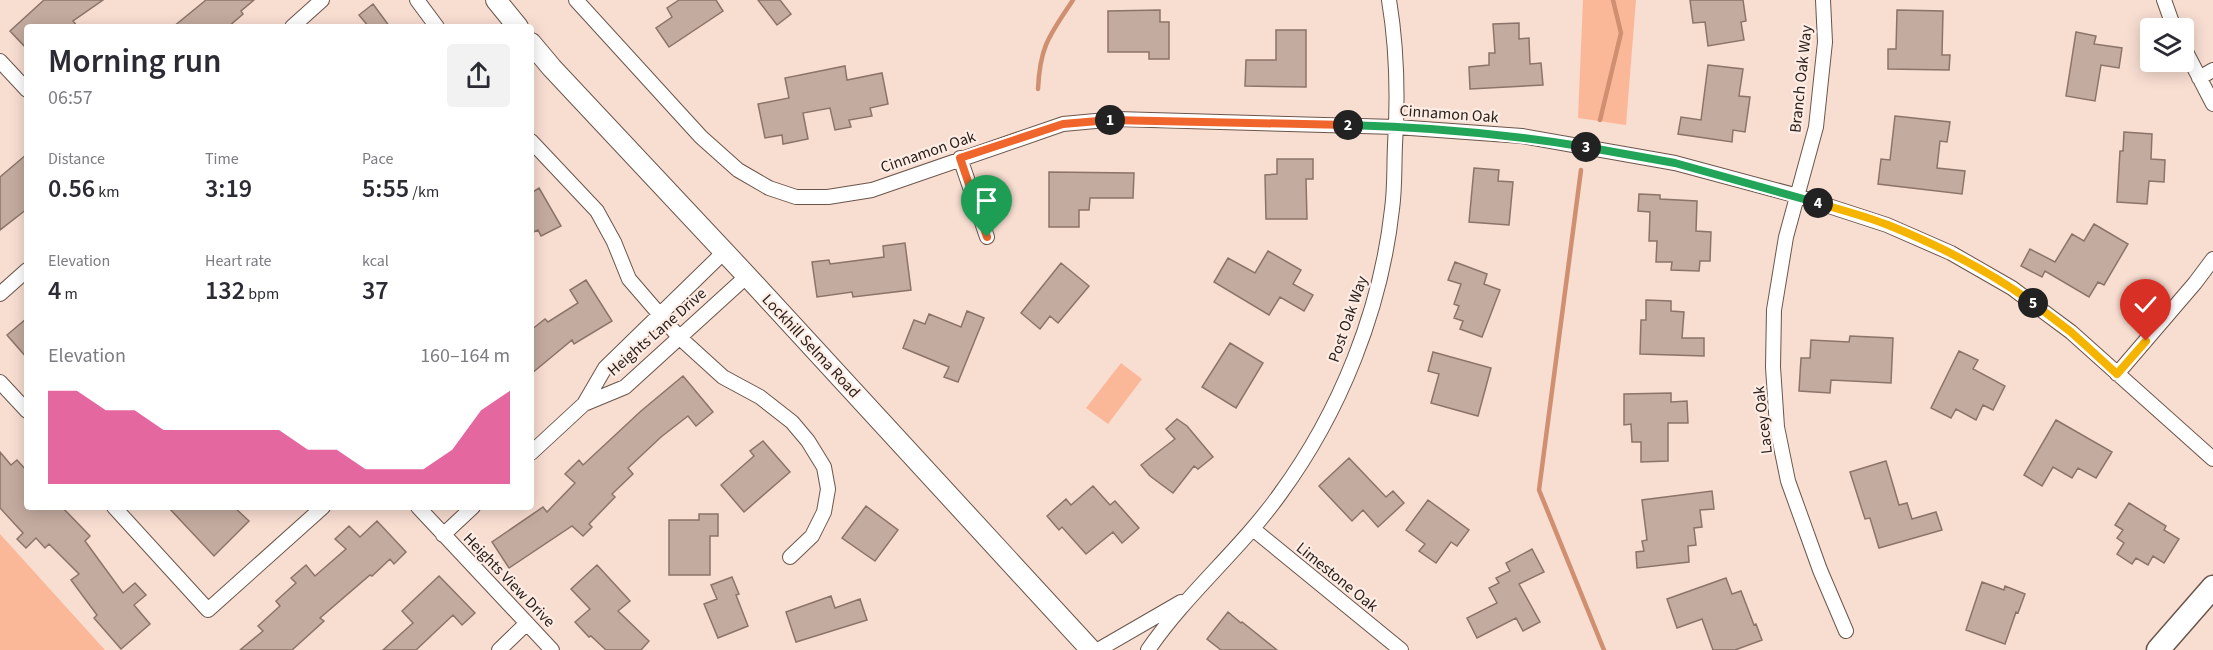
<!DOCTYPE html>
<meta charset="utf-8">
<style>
:root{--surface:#fff;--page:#f2f2f3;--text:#2b2b33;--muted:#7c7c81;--accent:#db2777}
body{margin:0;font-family:"Source Sans 3",sans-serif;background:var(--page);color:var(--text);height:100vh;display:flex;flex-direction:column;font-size:22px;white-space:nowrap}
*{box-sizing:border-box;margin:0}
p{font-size:20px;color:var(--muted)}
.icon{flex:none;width:33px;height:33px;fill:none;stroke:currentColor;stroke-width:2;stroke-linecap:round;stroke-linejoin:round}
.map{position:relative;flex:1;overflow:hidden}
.details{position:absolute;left:24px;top:24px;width:510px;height:486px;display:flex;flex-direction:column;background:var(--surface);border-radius:6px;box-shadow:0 3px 15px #0003}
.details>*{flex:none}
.tools{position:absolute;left:2140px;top:18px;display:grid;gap:12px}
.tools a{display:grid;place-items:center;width:54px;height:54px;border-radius:6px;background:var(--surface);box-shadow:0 3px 15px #0003;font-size:30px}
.pin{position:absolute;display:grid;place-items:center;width:51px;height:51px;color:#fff;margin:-62px -26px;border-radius:50% 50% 50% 0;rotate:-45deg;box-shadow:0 0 6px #0007}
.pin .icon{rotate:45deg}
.km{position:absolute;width:30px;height:30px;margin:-15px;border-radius:50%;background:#222;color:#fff;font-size:16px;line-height:30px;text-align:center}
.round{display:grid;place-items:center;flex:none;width:63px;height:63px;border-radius:6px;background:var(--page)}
.summary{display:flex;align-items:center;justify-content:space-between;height:102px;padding:0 24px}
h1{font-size:33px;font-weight:600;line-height:45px}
.stats{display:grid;grid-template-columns:repeat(3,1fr);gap:9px;height:102px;padding:6px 24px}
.stats div{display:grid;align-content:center}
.stats b{font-size:26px;font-weight:600}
.stats small{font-size:16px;font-weight:400}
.stats p{font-size:16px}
.chart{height:168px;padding:12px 24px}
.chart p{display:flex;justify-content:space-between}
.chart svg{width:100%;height:108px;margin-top:6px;fill:var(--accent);opacity:.7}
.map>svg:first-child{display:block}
.green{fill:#fbb899}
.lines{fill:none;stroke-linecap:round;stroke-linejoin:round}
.stream{stroke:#cf8f70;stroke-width:4.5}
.building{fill:#c4ab9f;stroke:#8b7469;stroke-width:1.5}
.street-casing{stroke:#6b554a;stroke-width:16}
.secondary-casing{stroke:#6b554a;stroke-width:22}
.primary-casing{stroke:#6b554a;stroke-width:25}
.street{stroke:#fff;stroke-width:14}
.secondary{stroke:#fff;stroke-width:20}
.primary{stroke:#fff;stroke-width:22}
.split-1-casing{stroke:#fff;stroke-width:12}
.split-2-casing{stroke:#fff;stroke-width:12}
.split-3-casing{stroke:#fff;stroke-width:12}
.split-4-casing{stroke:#fff;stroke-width:12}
.split-5-casing{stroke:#fff;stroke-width:12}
.split-6-casing{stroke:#fff;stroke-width:12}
.split-1{stroke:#f0652b;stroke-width:8}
.split-2{stroke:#f0652b;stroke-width:8}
.split-3{stroke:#22a559;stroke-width:8}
.split-4{stroke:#22a559;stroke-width:8}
.split-5{stroke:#f5b400;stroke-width:8}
.split-6{stroke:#f5b400;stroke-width:8}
.labels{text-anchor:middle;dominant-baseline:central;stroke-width:4.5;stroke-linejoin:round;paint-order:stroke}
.street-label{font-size:16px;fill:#2b211d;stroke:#fdede5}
</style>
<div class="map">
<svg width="2213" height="650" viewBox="0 0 2213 650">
<rect width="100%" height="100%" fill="#f8ddd1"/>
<!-- green -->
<path class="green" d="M1583 0H1636L1626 125 1578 118Z
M1121 363 1142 379 1108 424 1086 408Z
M0 534 105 650H0Z"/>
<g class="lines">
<!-- stream -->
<path class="stream" d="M1038 89C1040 45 1050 35 1073 0
M1600 120 1621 33 1613 0
M1581 170 1539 490 1604 650"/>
</g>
<!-- building -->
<path class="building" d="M44 0H103L73 21 78 27H27V49L10 31Z
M206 0H254L241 11 243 14 228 27H173Z
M679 0H716L723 11 669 47 656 28 672 17 667 8Z
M758 0H780L791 14 777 25Z
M1690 0H1743L1746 21 1741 22 1744 40 1708 46 1705 22 1693 23Z
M373 4 390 27H369L359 15Z
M1160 10V22H1169V59H1149V52H1108V11Z
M1897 10 1943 11 1942 55H1950L1949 70 1888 69V49H1896Z
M1519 23V39L1529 38 1530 64 1541 63 1543 85 1470 89 1469 67 1489 65V53H1495L1493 24Z
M1276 30H1306V87L1245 86 1246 60H1276Z
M2076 32 2096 36 2094 44 2122 48 2119 68 2101 65 2095 101 2066 96Z
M1708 65 1743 69 1739 96 1750 97 1745 132 1733 130 1732 142 1678 134 1681 117 1701 120Z
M845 66 847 80 882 73 888 104 870 108 872 116 849 120 851 127 835 130 830 108 803 113 808 139 783 144 782 135 765 138 758 104 789 98 785 78Z
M1895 116 1950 122 1947 142 1940 141 1937 168 1965 171 1962 194 1878 184 1881 159 1890 160Z
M2124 132 2152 134 2151 159 2165 160 2164 182 2149 181 2147 204 2117 202 2120 151H2123Z
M27 154V209L0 230V177Z
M1277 159H1313V179H1306L1307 219H1266L1265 175 1277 174Z
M1474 168 1499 170 1498 181 1513 182 1509 225 1469 222Z
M1049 172 1134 173 1133 198H1090L1089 210H1079V227H1049Z
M539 188 561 226 541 236 538 230 531 233V193Z
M1639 194 1660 195V199L1697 201 1696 231 1711 232 1710 261H1700L1699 271 1671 270 1672 262H1656L1657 241H1649L1650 212 1638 211Z
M2094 224 2128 244 2104 285 2098 282 2089 297 2045 271 2042 277 2021 266 2030 249 2055 262 2072 234 2084 241Z
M905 243 911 290 853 297 852 292 817 297 812 262 829 260 830 264 884 257 883 246Z
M1268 251 1301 270 1293 284 1313 295 1304 311 1280 297 1269 315 1214 282 1228 258 1255 273Z
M1455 262 1487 274 1484 284 1500 290 1482 337 1460 329 1463 321 1454 318 1459 306 1454 304 1461 284 1448 280Z
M1061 263 1089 286 1058 323 1050 316 1040 329 1021 313Z
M586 280 612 321 574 344 572 340 531 374V330L545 319 548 322 578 303 570 290Z
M1646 300 1671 301V311L1684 312 1682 338H1704V356L1640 354 1641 320H1646Z
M967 311 984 318 958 382 944 377 949 367 903 348 914 320 925 324 929 314 961 327Z
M27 318V358L7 335Z
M1850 336 1893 338 1891 383 1831 380 1830 393 1799 391 1801 358H1810L1811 340 1849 342Z
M1230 343 1263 363 1236 408 1202 387Z
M1959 351 1978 360 1973 369 2005 386 1993 410 1983 405 1976 420 1956 409 1951 418 1931 408Z
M1433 352 1491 368 1478 416 1431 403 1439 374 1428 371Z
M683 376 713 412 696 426 688 416 661 437 628 468 633 474 612 494 615 497 589 524 592 527 583 536 572 526 509 568 492 542 543 507 547 512 575 483 565 474 579 460 583 465 641 411Z
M1671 393V402L1687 401 1688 423H1668V461L1641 462V442H1632L1631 424 1624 425V394Z
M1177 419 1187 426 1213 457 1198 469 1194 466 1173 493 1150 476 1141 465 1175 439 1166 429Z
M2056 420 2112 452 2096 478 2078 468 2072 478 2053 467 2042 486 2024 475Z
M763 441 790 472 744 512 721 485 754 456 750 451Z
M0 452 11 465 17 460 27 471V507H62L90 536 85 541 123 593 135 583 146 595 134 605 150 624 121 649 94 618 97 615 71 580 79 574 49 544 45 548 36 538 26 548 17 539 23 533 0 508Z
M1349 458 1386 497 1393 491 1404 503 1378 527 1363 510 1352 521 1319 486Z
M1886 461 1899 505 1907 503 1912 519 1936 512 1942 530 1879 548 1870 518 1865 519 1850 472Z
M1093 486 1110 505 1115 501 1139 528 1122 543 1113 532 1086 554 1062 527 1059 530 1047 516 1066 499 1071 505Z
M1712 491 1714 509 1700 510 1702 527 1694 528 1696 545 1688 546 1689 562 1637 568 1636 552 1644 551 1642 541 1647 540 1642 500Z
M1428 500 1469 530 1457 546 1451 542 1436 563 1419 551 1425 544 1406 530Z
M2129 503 2166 526 2164 530 2179 539 2164 563 2153 556 2148 565 2136 558 2132 564 2117 554 2124 543 2117 538 2123 530 2115 525Z
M866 506 898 530 875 561 842 538Z
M168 507H234L249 521 214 556Z
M699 514H718V536H710V575H669V520H699Z
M377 521 406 552 394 564 390 559 372 576 370 575 320 618 324 621 292 650H240L263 631 258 626 280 606 276 601 296 583 291 578 306 565 315 576 346 549 335 539 349 526 360 537Z
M1532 549 1544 572 1519 584 1540 622 1523 631 1516 618 1477 638 1467 618 1497 603 1489 588 1499 583 1496 578 1510 571 1506 563Z
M597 565 630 601 618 611 649 641 641 650H606L591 636 589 637 575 622 590 609 571 589Z
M439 576 475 613 462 625 453 615 416 650H383L413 623 402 611Z
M732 577 739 594 736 595 748 626 718 638 704 604 717 599 711 585Z
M1726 578 1732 594 1741 591 1754 625 1756 624 1762 640 1735 650H1713L1702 619 1677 628 1667 599Z
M1982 582 2004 590 2005 586 2025 594 2018 613 2016 612 2005 644 1966 630Z
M831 596 835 608 860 599 867 620 796 642 786 612Z
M1228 612 1241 623 1242 622 1277 650H1221L1207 639Z"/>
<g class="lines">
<!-- street casing -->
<g class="street-casing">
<path id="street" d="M417 0 437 27
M576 0 701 137 738 170 769 188 796 197H828L872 190 1063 124 1117 119 1396 127 1522 136 1675 163 1798 196 1887 225 1951 253 2012 288 2071 332 2213 459
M1823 0 1825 42 1816 127 1786 237 1774 310 1773 367 1777 427 1788 481 1820 570 1846 631
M2164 0 2174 28
M292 27 322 0
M2184 48 2213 104
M0 61 27 90
M2199 78 2213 70
M531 141 597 211 614 242 629 279 679 337 723 377 760 397 792 422 808 441 824 467 828 489 824 512 812 536 790 557
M960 158 987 237
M0 294 27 270
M2117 374 2195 283 2213 259
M0 382 27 411
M584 404 625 387 747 276
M531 453 584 404 605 368 724 252
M114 507 208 610 323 507
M418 507 552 650
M1253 529 1401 650
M443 535 473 507
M499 650 527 623
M1098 650 1181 602
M1148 650C1187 593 1240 550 1280 494 1340 412 1381 310 1392 209 1395 188 1394 166 1395 145 1398 97 1397 48 1389 0"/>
</g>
<!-- secondary casing -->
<g class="secondary-casing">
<path id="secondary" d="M496 0 518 27
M531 43 552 68 747 276 1091 650"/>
</g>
<!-- primary casing -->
<g class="primary-casing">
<path id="primary" d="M2158 650 2213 587"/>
</g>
<!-- street -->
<use href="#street" class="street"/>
<!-- secondary -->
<use href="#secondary" class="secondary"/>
<!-- primary -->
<use href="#primary" class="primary"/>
</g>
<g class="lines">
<!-- split-1 casing -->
<g class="split-1-casing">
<path id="split-1" d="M987 237 960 158 1063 124 1110 120"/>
</g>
<!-- split-2 casing -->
<g class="split-2-casing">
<path id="split-2" d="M1110 120 1348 125"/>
</g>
<!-- split-3 casing -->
<g class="split-3-casing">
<path id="split-3" d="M1348 125C1428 127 1507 134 1586 147"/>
</g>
<!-- split-4 casing -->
<g class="split-4-casing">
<path id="split-4" d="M1586 147 1675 163 1818 203"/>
</g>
<!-- split-5 casing -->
<g class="split-5-casing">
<path id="split-5" d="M1818 203C1841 210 1865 216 1888 225 1938 245 1989 271 2033 303"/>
</g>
<!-- split-6 casing -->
<g class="split-6-casing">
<path id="split-6" d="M2033 303 2071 332 2117 374 2146 341"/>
</g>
<!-- split-1 -->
<use href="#split-1" class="split-1"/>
<!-- split-2 -->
<use href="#split-2" class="split-2"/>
<!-- split-3 -->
<use href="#split-3" class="split-3"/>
<!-- split-4 -->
<use href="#split-4" class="split-4"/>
<!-- split-5 -->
<use href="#split-5" class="split-5"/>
<!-- split-6 -->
<use href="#split-6" class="split-6"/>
</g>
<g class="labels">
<!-- street labels -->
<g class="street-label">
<text transform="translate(1801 79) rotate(-84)">Branch Oak Way</text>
<text transform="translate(1449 114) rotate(4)">Cinnamon Oak</text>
<text transform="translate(928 152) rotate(-19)">Cinnamon Oak</text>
<text transform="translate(1348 319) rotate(-71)">Post Oak Way</text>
<text transform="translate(657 332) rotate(-41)">Heights Lane Drive</text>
<text transform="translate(811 346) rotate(47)">Lockhill Selma Road</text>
<text transform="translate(1763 420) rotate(-97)">Lacey Oak</text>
<text transform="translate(1337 577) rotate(39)">Limestone Oak</text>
<text transform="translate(509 580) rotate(46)">Heights View Drive</text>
</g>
</g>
</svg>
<div class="tools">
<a><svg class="icon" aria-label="layers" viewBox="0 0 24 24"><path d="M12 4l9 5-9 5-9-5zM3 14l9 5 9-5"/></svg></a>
</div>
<div class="pin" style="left:987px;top:237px;background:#1e9e55"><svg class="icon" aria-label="arrive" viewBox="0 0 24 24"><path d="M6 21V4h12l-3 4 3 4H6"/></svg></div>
<div class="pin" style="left:2146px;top:341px;background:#d93025"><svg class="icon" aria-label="check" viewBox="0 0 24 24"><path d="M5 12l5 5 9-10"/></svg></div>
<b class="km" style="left:1110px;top:120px">1</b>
<b class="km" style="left:1348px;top:125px">2</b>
<b class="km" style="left:1586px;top:147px">3</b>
<b class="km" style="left:1818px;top:203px">4</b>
<b class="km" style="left:2033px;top:303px">5</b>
<section class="details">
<div class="summary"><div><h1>Morning run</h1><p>06:57</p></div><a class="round"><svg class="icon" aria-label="share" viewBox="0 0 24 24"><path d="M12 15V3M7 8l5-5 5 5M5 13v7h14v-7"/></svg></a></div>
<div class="stats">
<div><p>Distance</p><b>0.56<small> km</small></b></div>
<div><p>Time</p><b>3:19</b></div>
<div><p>Pace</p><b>5:55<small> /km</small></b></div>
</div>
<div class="stats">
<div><p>Elevation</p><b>4<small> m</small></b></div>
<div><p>Heart rate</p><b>132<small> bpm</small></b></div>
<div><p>kcal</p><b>37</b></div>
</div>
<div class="chart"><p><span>Elevation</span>160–164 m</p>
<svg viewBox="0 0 160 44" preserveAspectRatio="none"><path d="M0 44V6L10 6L20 14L30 14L40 22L50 22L60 22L70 22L80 22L90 30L100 30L110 38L120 38L130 38L140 30L150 14L160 6V44z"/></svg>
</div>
</section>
</div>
